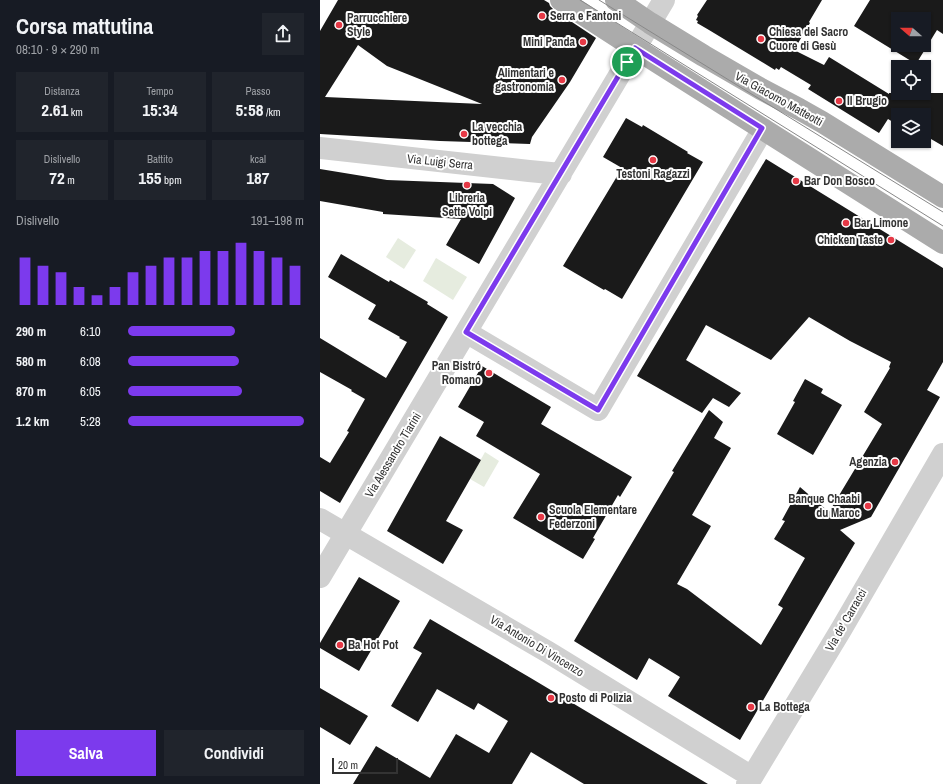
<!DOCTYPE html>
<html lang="it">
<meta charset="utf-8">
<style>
:root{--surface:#171b24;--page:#20242c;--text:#f1f3f6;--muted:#9ea1a6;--accent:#7c3aed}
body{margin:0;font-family:"Archivo Narrow",sans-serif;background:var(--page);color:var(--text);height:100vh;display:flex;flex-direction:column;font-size:15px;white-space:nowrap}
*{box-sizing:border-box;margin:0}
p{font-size:13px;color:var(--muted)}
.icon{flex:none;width:22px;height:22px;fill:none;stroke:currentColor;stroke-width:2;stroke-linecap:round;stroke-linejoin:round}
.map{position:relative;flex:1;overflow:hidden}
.side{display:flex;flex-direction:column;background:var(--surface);width:320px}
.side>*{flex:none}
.needle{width:26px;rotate:290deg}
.controls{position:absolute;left:571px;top:12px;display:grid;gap:8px}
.controls a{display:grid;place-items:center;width:40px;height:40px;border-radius:0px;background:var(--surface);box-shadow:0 1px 3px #0004;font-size:20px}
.scale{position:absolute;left:12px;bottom:10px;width:66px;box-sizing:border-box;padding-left:4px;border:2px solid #333;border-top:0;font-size:11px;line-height:14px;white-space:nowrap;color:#333;-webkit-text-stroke:3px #fff;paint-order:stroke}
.pin{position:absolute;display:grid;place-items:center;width:34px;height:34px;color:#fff;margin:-17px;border:2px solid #fff;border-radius:50%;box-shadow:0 1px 4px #0007}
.round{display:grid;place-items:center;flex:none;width:42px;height:42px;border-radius:0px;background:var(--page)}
.overview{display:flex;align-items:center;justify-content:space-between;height:68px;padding:0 16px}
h1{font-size:22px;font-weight:700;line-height:30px}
.metrics{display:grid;grid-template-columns:repeat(3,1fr);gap:6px;height:68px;padding:4px 16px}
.metrics div{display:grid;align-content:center;border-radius:0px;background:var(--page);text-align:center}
.metrics b{font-size:17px;font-weight:700}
.metrics small{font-size:11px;font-weight:400}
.metrics p{font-size:11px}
.chart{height:112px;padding:8px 16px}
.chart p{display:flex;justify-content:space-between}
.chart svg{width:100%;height:72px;margin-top:4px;stroke:var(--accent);stroke-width:6}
.action{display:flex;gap:8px;margin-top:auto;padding:8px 16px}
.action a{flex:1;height:46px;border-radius:0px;background:var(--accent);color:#fff;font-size:16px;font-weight:700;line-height:46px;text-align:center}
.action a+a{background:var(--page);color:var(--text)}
ul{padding:0 16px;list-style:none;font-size:13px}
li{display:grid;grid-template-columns:64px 48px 1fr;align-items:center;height:30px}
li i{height:10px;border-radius:5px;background:var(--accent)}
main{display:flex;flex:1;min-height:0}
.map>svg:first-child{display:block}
.green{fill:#e6ecdf}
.building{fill:#1a1a1a;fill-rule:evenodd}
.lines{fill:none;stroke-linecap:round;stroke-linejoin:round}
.minor{stroke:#d0d0d0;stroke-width:22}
.major{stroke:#ababab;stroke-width:22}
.tram{stroke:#888;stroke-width:1}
.route-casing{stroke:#fff;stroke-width:8}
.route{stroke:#7c3aed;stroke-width:5}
.poi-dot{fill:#e63946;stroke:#fff;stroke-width:1.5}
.labels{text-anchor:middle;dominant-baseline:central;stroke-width:4;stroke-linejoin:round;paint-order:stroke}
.poi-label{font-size:12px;font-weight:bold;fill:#333;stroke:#fff;text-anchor:start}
.street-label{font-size:12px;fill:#333;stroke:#fff}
</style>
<main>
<section class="side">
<div class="overview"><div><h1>Corsa mattutina</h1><p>08:10 · 9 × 290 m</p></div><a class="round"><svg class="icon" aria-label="share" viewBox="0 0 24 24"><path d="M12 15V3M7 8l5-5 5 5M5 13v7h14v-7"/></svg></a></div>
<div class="metrics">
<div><p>Distanza</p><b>2.61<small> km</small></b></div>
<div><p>Tempo</p><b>15:34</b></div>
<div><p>Passo</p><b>5:58<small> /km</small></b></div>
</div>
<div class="metrics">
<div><p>Dislivello</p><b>72<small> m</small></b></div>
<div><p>Battito</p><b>155<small> bpm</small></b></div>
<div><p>kcal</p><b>187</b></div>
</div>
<div class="chart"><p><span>Dislivello</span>191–198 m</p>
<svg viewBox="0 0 160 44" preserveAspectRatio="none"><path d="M5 44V15M15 44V20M25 44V24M35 44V33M45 44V38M55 44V33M65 44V24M75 44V20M85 44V15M95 44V15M105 44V11M115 44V11M125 44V6M135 44V11M145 44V15M155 44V20"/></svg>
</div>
<ul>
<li><b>290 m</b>6:10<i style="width:61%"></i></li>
<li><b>580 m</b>6:08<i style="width:63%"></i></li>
<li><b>870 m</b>6:05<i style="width:65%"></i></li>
<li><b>1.2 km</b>5:28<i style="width:100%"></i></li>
</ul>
<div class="action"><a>Salva</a><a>Condividi</a></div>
</section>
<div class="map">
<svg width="623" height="784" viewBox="0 0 623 784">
<rect width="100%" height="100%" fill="#fff"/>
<!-- green -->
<path class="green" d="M78 238 96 250 84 269 66 257Z
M116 258 147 277 133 300 103 281Z
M165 452 179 461 164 487 150 479Z"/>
<!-- building -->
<path class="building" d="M18 0H224L229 3 230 6 234 10 276 38 250 82 212 137 210 144 120 141 0 134V31ZM38 45 67 66 162 104 5 97Z
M387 0H502L489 22 490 23 474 50 504 65 509 57 569 94V93H623V146L611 139 609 143 604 140V115H578V125L568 119 559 133 488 89 491 85 461 67 459 70 456 68 455 70 389 30 377 23 378 21 376 20 378 16 377 15Z
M550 0H623V34L617 30 596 64 534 26ZM578 19H604V45H578Z
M306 118 322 127 323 125 368 152 367 153 383 162 302 299 285 289 284 290 243 266 302 168 283 157Z
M446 159 623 268V362L607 390 620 397 551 517 520 530 535 543 420 740 348 696 360 677 329 658 317 680 254 641 354 472 352 471 389 410 403 422 394 438 411 448 372 515 391 526 357 584 367 589 441 645 463 608 458 605 485 558 454 539 465 521 462 520 480 487 509 512 562 424 544 412 570 368 569 367 571 362 530 341 489 317 451 360 386 325 366 360 421 393 409 407 393 398 382 413 317 376Z
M0 169 67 180 173 184 195 198 159 264 126 245 141 219 63 214V212L0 201Z
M21 254 69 282 70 280 108 302 107 304 128 317 20 503 0 491V457L10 463 29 432 27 431 45 399 31 391 32 390 0 372V338L66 378 87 342 79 338 80 337 48 319 56 305 8 277Z
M162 366 231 407 221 424 312 477 300 497 298 495 273 538 275 539 263 559 193 518 220 474 156 436 164 422 138 407Z
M485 379 503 389 501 393 522 405 493 455 457 434 475 402 473 401Z
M120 436 161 460 126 521 143 530 123 564 67 531Z
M39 577 80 601 39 671 0 648V643Z
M110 619 209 677 388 784H264L211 752 192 784H33L56 746 110 778 136 734 169 753 188 721 158 703 154 710 117 689 98 722 71 706 102 653 93 648Z
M0 688 48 716 30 745 0 727Z"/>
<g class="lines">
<!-- minor -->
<path class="minor" d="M0 148 209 171 241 174
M146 332 278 410 443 129
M0 519 228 652 432 777
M0 577 344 0
M427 784 432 777 522 628 623 454"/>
<!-- major -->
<path class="major" d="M241 0 315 48 623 243
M296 0 330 23 384 56 441 89 479 109 502 122 623 197"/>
<!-- tram -->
<path class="tram" d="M260 0 623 226
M279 0 623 212"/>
</g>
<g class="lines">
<!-- route casing -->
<g class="route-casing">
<path id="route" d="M315 48 442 128 278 410 146 332Z"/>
</g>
<!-- route -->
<use href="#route" class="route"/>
</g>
<!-- markers -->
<g class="poi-dot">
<circle cx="222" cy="16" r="4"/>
<circle cx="19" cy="25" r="4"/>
<circle cx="441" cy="39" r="4"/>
<circle cx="263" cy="42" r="4"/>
<circle cx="242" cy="80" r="4"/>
<circle cx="519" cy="101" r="4"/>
<circle cx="144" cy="134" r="4"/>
<circle cx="333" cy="160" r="4"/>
<circle cx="476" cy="181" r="4"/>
<circle cx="147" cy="185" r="4"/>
<circle cx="526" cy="223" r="4"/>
<circle cx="571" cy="240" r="4"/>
<circle cx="169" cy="373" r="4"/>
<circle cx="575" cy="462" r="4"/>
<circle cx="548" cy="506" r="4"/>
<circle cx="221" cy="517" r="4"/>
<circle cx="20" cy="645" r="4"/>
<circle cx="231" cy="698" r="4"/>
<circle cx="431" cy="707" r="4"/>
</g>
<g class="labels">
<!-- poi labels -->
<g class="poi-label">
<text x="230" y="16">Serra e Fantoni</text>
<text x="27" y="18">Parrucchiere<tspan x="27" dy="14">Style</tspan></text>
<text x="449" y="32">Chiesa del Sacro<tspan x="449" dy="14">Cuore di Gesù</tspan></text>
<text x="255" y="42" text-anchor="end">Mini Panda</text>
<text x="234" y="73" text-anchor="end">Alimentari e<tspan x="234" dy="14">gastronomia</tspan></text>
<text x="527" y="101">Il Brugio</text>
<text x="152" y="127">La vecchia<tspan x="152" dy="14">bottega</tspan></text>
<text x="333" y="174" text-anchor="middle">Testoni Ragazzi</text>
<text x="484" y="181">Bar Don Bosco</text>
<text x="147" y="198" text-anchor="middle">Libreria<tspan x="147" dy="14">Sette Volpi</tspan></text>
<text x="534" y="223">Bar Limone</text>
<text x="563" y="240" text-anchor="end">Chicken Taste</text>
<text x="161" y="366" text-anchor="end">Pan Bistró<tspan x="161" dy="14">Romano</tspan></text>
<text x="567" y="462" text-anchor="end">Agenzia</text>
<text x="540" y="499" text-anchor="end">Banque Chaabi<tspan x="540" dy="14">du Maroc</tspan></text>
<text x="229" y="510">Scuola Elementare<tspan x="229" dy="14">Federzoni</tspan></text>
<text x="28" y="645">Ba Hot Pot</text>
<text x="239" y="698">Posto di Polizia</text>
<text x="439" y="707">La Bottega</text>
</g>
<!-- street labels -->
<g class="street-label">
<text transform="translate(459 99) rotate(29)">Via Giacomo Matteotti</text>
<text transform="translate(120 162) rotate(6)">Via Luigi Serra</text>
<text transform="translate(73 455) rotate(-59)">Via Alessandro Tiarini</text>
<text transform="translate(526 620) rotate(-60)">Via de' Carracci</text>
<text transform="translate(217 646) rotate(31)">Via Antonio Di Vincenzo</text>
</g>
</g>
</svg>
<div class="controls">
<a><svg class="needle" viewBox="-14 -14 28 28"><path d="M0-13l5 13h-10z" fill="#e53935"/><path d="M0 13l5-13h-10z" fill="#9ea1a6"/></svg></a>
<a><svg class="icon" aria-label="locate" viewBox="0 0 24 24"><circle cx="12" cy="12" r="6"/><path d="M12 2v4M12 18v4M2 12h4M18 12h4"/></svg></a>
<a><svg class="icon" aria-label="layers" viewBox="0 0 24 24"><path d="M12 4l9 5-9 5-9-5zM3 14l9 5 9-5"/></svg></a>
</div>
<div class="scale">20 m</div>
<div class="pin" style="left:307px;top:62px;background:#1e9e55"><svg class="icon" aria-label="arrive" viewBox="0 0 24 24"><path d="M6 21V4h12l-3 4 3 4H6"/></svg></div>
</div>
</main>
